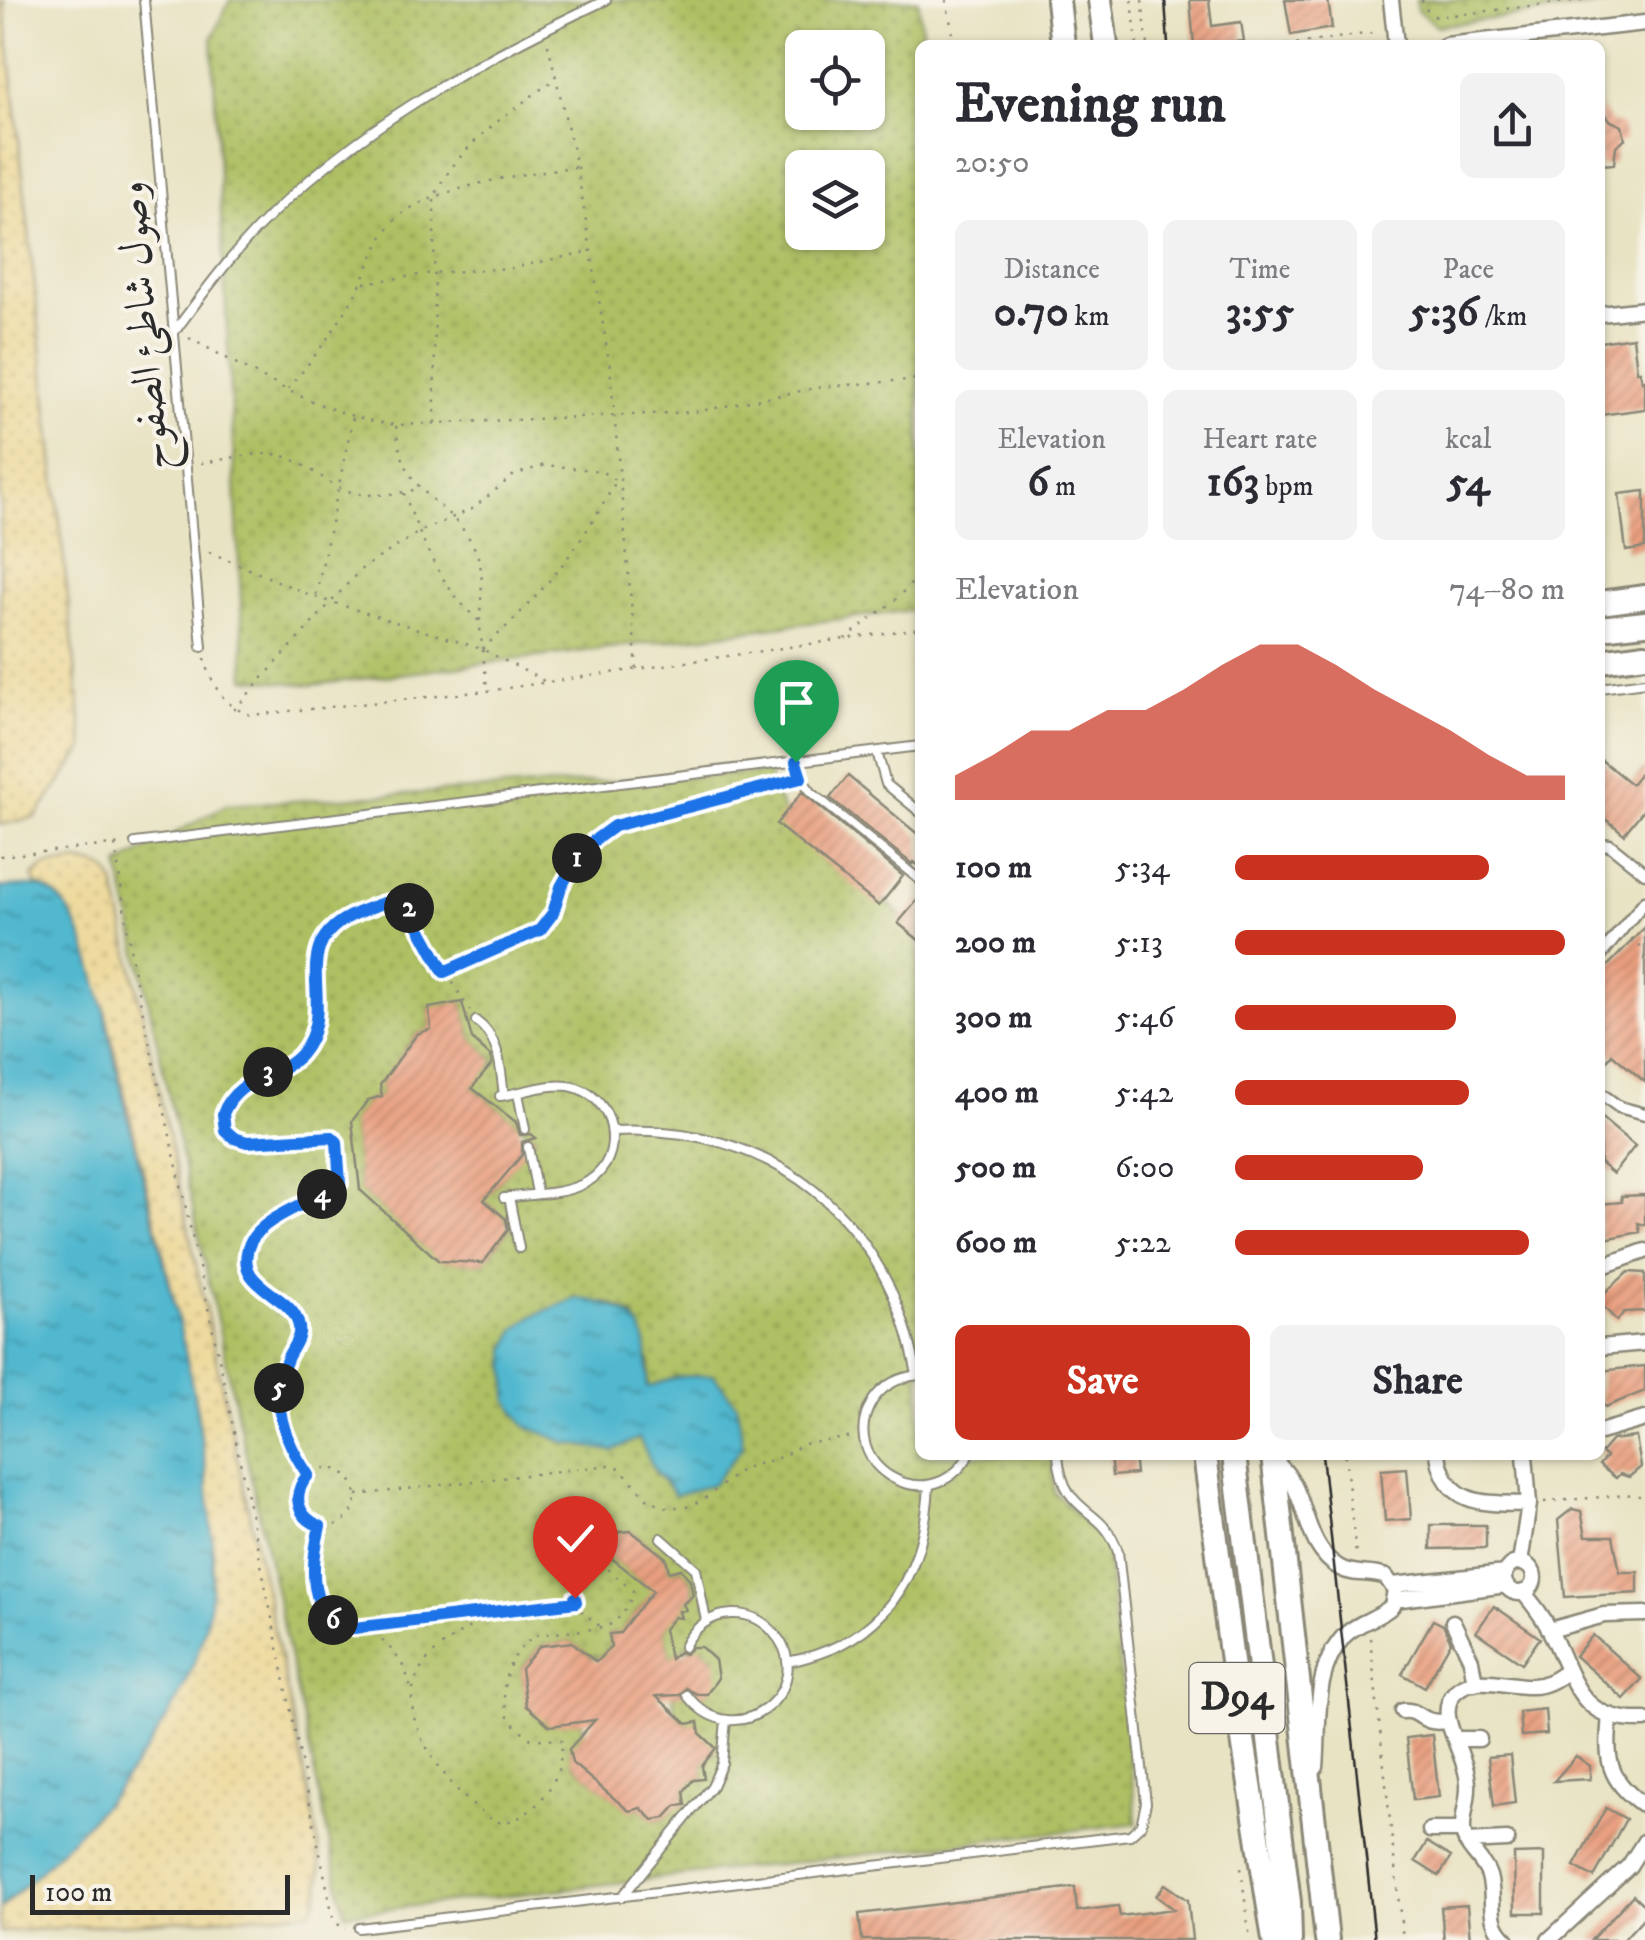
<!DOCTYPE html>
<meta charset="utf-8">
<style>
:root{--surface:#fff;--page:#f2f2f3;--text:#2b2b33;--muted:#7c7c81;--accent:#c8321e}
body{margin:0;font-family:"IM FELL DW Pica",Amiri,serif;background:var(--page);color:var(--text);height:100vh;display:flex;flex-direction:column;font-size:38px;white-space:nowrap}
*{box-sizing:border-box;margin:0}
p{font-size:32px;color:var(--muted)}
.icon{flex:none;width:55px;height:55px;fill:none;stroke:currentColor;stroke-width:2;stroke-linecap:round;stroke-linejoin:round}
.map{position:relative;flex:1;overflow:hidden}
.drawer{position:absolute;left:915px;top:40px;width:690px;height:1420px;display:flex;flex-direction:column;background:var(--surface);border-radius:15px;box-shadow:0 2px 8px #0004}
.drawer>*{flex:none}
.fabs{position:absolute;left:785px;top:30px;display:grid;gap:20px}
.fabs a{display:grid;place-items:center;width:100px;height:100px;border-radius:15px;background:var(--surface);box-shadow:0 2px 8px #0004;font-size:50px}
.scale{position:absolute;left:30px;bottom:25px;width:260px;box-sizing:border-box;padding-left:10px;border:5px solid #2b2b2b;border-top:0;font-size:28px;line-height:35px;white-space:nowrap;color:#2b2b2b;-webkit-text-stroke:8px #f7f3e8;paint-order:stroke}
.pin{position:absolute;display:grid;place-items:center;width:85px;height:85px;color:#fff;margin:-102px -42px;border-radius:50% 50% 50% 0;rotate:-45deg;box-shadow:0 0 10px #0007}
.pin .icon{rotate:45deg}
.km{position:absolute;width:50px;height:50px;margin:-25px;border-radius:50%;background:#222;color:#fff;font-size:28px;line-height:50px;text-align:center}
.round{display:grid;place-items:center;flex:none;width:105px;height:105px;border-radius:15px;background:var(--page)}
.overview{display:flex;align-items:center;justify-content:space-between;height:170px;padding:0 40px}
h1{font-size:55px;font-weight:700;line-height:75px}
.stats{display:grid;grid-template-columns:repeat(3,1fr);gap:15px;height:170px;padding:10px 40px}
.stats div{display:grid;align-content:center;border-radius:15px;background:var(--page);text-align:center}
.stats b{font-size:42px;font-weight:700}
.stats small{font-size:28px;font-weight:400}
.stats p{font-size:28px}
.chart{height:280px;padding:20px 40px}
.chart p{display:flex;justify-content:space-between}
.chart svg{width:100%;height:180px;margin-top:10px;fill:var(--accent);opacity:.7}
.primary-button{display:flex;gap:20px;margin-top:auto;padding:20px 40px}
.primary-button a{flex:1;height:115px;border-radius:15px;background:var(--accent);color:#fff;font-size:40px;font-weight:700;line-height:115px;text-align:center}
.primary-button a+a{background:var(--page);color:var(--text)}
ul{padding:0 40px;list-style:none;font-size:32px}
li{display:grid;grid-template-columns:160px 120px 1fr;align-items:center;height:75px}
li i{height:25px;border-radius:12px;background:var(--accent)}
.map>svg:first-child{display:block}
.green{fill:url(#green-dots);stroke:#6c7648;stroke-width:2.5;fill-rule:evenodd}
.sand{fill:url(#sand-dots);stroke:#8c8264;stroke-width:2.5}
.water{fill:url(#water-ripples);stroke:#3e727d;stroke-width:2.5}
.building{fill:url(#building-hatch)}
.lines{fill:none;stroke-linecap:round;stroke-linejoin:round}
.service-casing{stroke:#8a8777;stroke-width:12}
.pedestrian-casing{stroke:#8a8777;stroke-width:15}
.minor-casing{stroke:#8a8777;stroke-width:19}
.primary-casing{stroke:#8a8777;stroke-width:28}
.path{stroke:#8a8777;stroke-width:2.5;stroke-dasharray:2.5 8;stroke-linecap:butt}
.service{stroke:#fff;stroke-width:8}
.pedestrian{stroke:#fff;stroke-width:10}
.minor{stroke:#fff;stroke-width:14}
.primary{stroke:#fff;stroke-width:22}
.tram{stroke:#2b2b2b;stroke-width:2.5}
.route-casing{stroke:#fff;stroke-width:20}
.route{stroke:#1a73e8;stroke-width:12}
.labels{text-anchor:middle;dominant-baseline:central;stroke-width:8;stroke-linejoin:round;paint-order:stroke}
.shield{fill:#f7f3e8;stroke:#686764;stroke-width:2.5}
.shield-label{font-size:40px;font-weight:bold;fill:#2b2b2b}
.street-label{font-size:42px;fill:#2b2b2b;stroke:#f7f3e8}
</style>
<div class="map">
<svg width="1645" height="1940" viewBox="0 0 1645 1940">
<defs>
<pattern id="green-dots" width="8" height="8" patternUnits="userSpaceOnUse" patternTransform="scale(2.5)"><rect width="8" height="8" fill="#aec064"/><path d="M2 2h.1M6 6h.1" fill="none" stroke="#8e9c53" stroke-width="1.8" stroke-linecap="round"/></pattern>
<pattern id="sand-dots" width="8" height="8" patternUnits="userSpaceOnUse" patternTransform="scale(2.5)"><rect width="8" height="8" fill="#eeda9e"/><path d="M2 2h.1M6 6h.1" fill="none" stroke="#cb8" stroke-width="1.8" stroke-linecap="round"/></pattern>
<pattern id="water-ripples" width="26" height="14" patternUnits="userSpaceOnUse" patternTransform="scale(2.5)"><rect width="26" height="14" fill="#51b8cf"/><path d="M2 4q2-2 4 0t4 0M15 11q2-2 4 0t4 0" fill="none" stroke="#4396a8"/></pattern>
<pattern id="building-hatch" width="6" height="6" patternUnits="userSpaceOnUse" patternTransform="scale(2.5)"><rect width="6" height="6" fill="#ea9f7f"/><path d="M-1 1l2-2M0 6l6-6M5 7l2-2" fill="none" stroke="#be8268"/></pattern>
</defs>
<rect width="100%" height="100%" fill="#f7f3e8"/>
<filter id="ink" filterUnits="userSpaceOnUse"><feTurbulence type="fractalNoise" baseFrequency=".01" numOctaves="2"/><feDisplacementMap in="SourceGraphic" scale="20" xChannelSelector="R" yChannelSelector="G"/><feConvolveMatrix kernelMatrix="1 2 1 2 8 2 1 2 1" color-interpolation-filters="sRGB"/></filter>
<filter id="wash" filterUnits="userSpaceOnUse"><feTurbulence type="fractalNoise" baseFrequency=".0048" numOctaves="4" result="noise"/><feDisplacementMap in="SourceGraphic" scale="40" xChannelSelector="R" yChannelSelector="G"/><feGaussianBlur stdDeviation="2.25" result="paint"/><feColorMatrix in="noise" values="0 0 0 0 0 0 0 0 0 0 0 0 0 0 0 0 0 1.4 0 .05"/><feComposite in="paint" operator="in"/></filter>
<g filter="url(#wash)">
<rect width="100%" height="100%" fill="#e8e3c3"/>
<!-- green -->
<path class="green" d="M230 0H918L924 45H920V609L312 685 245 678 212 38ZM802 48H868V112H802ZM802 168H868V232H802Z
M1416 0H1641L1437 26 1417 10Z
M767 772 787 820 920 930V1455H1051L1054 1492 1106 1544 1137 1823 345 1914 119 865 226 805ZM462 1002 472 1039 495 1061 472 1087 535 1138 484 1200 512 1225 483 1263 439 1260 360 1190 352 1121 368 1101 382 1096 380 1085 417 1034 431 1029 429 1008ZM577 1299 612 1304 633 1315 650 1363 647 1388 679 1377 655 1471ZM631 1531 666 1558 669 1572 681 1569 692 1581 695 1594 683 1604 685 1610 679 1611 680 1618 674 1617 664 1629 670 1659 684 1648 701 1647 715 1660 707 1694 687 1695 672 1688 675 1713 716 1749 702 1766 704 1779 693 1780 684 1791 685 1805 676 1806 665 1818 653 1820 641 1808 629 1810 572 1763 569 1749 583 1733 582 1722 527 1706 521 1669 540 1646 572 1642 592 1658 600 1657 611 1646 609 1634 620 1633 657 1587 647 1586 609 1556 608 1545 618 1533Z"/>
<!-- sand -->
<path class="sand" d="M0 0H4L84 748 36 817 0 825Z
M74 862C94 864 108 864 115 885L309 1793C314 1822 332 1890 309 1912L0 1932V1909L52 1859 111 1794 162 1724 189 1675 206 1475 197 1410 171 1287 105 1011 70 913 53 895 34 882V875L46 866Z"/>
<!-- water -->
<path class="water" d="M0 887C12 888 28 884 40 887 79 897 95 978 105 1011 134 1166 186 1315 206 1472 213 1531 219 1587 200 1645 167 1750 78 1835 0 1909Z
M577 1298C640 1308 651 1325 647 1387L679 1377 713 1375 737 1405 743 1446 713 1484 675 1495 655 1471 639 1438 612 1451 567 1443 524 1425 508 1400 506 1350 515 1330 532 1316Z"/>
<g id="blocks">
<!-- building -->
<path class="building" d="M1190 0H1209L1212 26 1241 22 1244 41 1194 45Z
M1285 0H1328L1332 28 1291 35Z
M1600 108 1611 121 1622 126 1625 139 1616 146 1614 164 1600 165Z
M1633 337 1637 371H1640L1642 381 1645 380V409L1600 415V342Z
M1645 491V548L1626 551 1619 494Z
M1600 759 1631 784 1645 767V808L1624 834 1600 814Z
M848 776 920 836V867L914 862 912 864 830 798Z
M802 792 903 876 879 906 776 824Z
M920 897V941L898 923Z
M1645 927V1082L1612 1054 1600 1069V974Z
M462 1002 472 1039 490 1056 492 1064 472 1088 516 1122 520 1135 531 1134 536 1138 522 1142V1155L484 1200 506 1219 508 1230 483 1263 439 1261 360 1190 352 1121 368 1100 382 1096 380 1085 417 1034 431 1029 429 1008Z
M1600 1117 1635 1146 1613 1174 1600 1163Z
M1645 1195V1225L1638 1223 1640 1232 1600 1240V1204L1622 1202 1621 1196Z
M1628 1272 1645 1273V1311L1624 1312 1617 1321 1600 1303V1297Z
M1645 1366V1391L1605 1407 1600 1401V1371Z
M1636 1437 1641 1467 1629 1477 1620 1474 1616 1478 1599 1465 1606 1457 1601 1453 1612 1440Z
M1110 1455H1134L1136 1474 1112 1476Z
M1407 1468 1411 1519 1385 1521 1381 1470Z
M1572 1509 1581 1511 1586 1536H1613L1620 1572H1638V1593L1565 1597 1558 1520Z
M1431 1525H1486V1548L1431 1549Z
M631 1531 666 1558 669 1572 681 1569 690 1580 693 1595 683 1604 686 1610 679 1611 681 1618 674 1617 664 1629 670 1659 679 1652 685 1654 692 1647H701L715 1660 718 1678 707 1694H697L686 1688 680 1695 656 1696 687 1724 698 1722 700 1733 716 1748 702 1766 704 1779 693 1780 684 1791 686 1805 676 1806 665 1818 653 1820 641 1808 629 1811 572 1763 569 1749 595 1720 550 1726 526 1706 521 1669 540 1646 572 1642 596 1662 611 1646 609 1634 620 1633 653 1591 609 1556 608 1546 619 1532Z
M1494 1606 1540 1638 1522 1663 1476 1632Z
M1433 1620 1443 1625 1451 1642 1425 1687 1402 1674Z
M1593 1635 1642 1679 1624 1699 1575 1656Z
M1545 1709 1547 1734 1521 1736 1519 1712Z
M1432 1735 1439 1797 1413 1800 1406 1738Z
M1510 1755 1515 1803 1494 1806 1488 1757Z
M1576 1756 1590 1766V1779L1554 1781Z
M1606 1808 1626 1819 1594 1877 1574 1866Z
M1427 1842 1451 1857 1439 1876 1415 1861Z
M1544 1853V1913H1515L1514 1854Z
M1165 1884 1188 1900 1192 1940H862L859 1914 1075 1887 1077 1911 1118 1906 1120 1916 1174 1909 1156 1896Z
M1633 1895 1645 1906V1916L1623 1940H1591Z
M1467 1905 1470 1940H1444L1441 1907Z"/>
</g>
</g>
<g filter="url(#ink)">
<use href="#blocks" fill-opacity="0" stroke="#8a8777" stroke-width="2.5"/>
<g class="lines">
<!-- service casing -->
<g class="service-casing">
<path id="service" d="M144 0 202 647
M175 331C201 296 226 262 256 230 353 129 480 59 606 0
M1600 688 1645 682
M877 752 886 784 920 812
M796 762 801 778 812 793 920 880
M135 843 920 746
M476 1021C501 1039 500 1068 504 1095
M518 1093 525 1129
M500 1096C523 1093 555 1080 577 1088 621 1103 625 1167 581 1185 559 1195 528 1194 504 1198
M612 1131C772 1122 889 1217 917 1375
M528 1147 537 1193
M509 1197 519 1248
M919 1375C900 1377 884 1384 873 1400 833 1464 929 1523 969 1455
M661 1538 696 1569 706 1621
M684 1647C693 1628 710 1615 732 1614 748 1613 763 1620 773 1632 822 1685 736 1760 687 1695
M787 1662C883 1644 924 1578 929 1485
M622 1897 712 1786 722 1763 726 1720
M359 1928 1130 1835 1141 1825 1146 1803 1118 1552C1103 1504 1063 1518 1058 1455"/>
</g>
<!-- pedestrian casing -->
<g class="pedestrian-casing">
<path id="pedestrian" d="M1600 844 1610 845 1645 873
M1600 956 1645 901
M1600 1093 1619 1107 1645 1114"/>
</g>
<!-- minor casing -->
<g class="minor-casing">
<path id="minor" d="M1391 0 1396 45
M1446 45 1645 23
M1600 314 1645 309
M1600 1267 1645 1251
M1600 1347 1645 1343
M1600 1432 1645 1419
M1438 1455C1447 1508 1486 1503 1529 1504
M1275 1462C1311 1489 1299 1544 1340 1568 1355 1576 1370 1571 1386 1577L1395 1590 1392 1606C1378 1619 1357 1622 1344 1636 1312 1671 1320 1724 1316 1767
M1520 1563 1529 1504 1525 1455
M1504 1578a15 15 0 1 1 30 0a15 15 0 1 1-30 0Z
M1393 1585 1505 1573
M1523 1592C1533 1604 1543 1616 1550 1631 1575 1678 1576 1722 1645 1720
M1394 1600 1506 1585
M1453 1622 1471 1660 1475 1683
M1550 1630 1604 1615 1645 1614
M1403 1711C1422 1709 1419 1725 1446 1721
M1610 1715C1606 1758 1606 1780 1645 1806
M1456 1739H1479
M1430 1830H1463
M1466 1842 1507 1840
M1507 1940C1485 1921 1496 1901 1489 1876 1484 1859 1464 1848 1463 1830 1462 1815 1469 1800 1468 1784 1467 1752 1432 1714 1456 1691 1476 1673 1508 1687 1531 1686 1545 1686 1555 1680 1566 1672
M1549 1940 1629 1866 1645 1841"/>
</g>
<!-- primary casing -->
<g class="primary-casing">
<path id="primary" d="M1058 0 1063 45
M1100 0 1106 45
M1600 603 1645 597
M1600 628 1645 623
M1600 661 1645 655
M1205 1455 1238 1707 1274 1940
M1234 1455 1289 1902 1290 1940
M1273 1455 1327 1940"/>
</g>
<!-- path -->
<path class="path" d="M946 0 955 45
M1132 0 1137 45
M1142 0 1148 45
M1422 0 1423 7 1436 17 1582 0
M548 44 577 167 610 367 637 669
M1286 45 1379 32
M364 283 433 273 511 268 588 252
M189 338C256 373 320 415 396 425L695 412 821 387 920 379
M288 389C313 359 336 329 355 295 368 272 376 241 394 221 423 189 533 171 576 167
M435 423 434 198C458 144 509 113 555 79
M396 426C403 501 450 497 475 549 487 575 479 600 480 627 482 648 485 668 487 689
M201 463C224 460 256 451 279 455 299 459 316 474 334 485 358 499 391 496 417 489
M404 493C422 542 439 585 479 621
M209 552 315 597 482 649 546 682
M316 595 353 417
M845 639 893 602 920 575
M482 649C538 600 581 547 616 481
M205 658C211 685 224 707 251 715L487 691 920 628
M234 710 360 570 419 532 472 509 514 475 545 465 601 471 618 482
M115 845 133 968 216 1344 333 1917 342 1929H346
M0 856 123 844
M1631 938 1645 950
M445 972 540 930 553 913 561 887 577 858 588 845 614 826 790 780
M1345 1455 1356 1554
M298 1497a29 29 0 1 1 58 0a29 29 0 1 1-58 0Z
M308 1475C285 1439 269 1401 287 1359 292 1347 303 1336 298 1323 289 1292 231 1288 250 1243 262 1217 316 1201 340 1183L337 1142 332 1137 247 1142 234 1139 225 1130 223 1114C239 1072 278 1079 300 1054 335 1015 294 956 335 924 345 917 358 913 370 908 384 903 393 897 406 905L470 1011
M357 1495 610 1465 620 1468 648 1499 666 1507H686L704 1499 744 1468 781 1457 804 1444 854 1437
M1544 1502 1636 1494 1645 1500
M321 1526C310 1565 306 1631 363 1627L573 1603
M497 1612C422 1651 381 1686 440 1768 454 1788 475 1811 497 1822 523 1825 549 1796 557 1773 561 1763 561 1751 563 1740L531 1739 509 1720C497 1688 507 1655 536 1635L602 1628C616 1625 631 1605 633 1591L608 1569 600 1570 575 1598 577 1607 602 1628
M365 1628C389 1643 407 1663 411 1691
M1370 1638 1403 1940
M1241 1868 1250 1940"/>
<!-- service -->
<use href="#service" class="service"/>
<!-- pedestrian -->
<use href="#pedestrian" class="pedestrian"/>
<!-- minor -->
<use href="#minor" class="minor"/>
<!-- primary -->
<use href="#primary" class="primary"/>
<!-- tram -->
<path class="tram" d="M1165 0 1168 45
M1322 1455 1375 1940"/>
</g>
</g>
<g class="lines" filter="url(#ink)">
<!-- route casing -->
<g class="route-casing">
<path id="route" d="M575 1598 576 1602 354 1628C305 1619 311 1564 320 1526 297 1517 291 1495 308 1475 284 1439 269 1401 287 1359 292 1347 303 1337 298 1323 290 1292 231 1288 250 1243 262 1216 317 1201 340 1183L337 1142 332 1137 247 1142 234 1138 225 1130 223 1114C238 1074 278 1080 301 1054 342 1006 281 945 357 913 371 908 386 899 401 902L410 910 444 972 540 930 553 913 561 887 577 858 588 845 614 826 801 778 796 762"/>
</g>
<!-- route -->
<use href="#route" class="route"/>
</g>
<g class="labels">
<!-- shield labels -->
<rect class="shield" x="1189.5" y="1663" width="95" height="70" rx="8"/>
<g class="shield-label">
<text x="1237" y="1698">D94</text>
</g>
<!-- street labels -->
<g class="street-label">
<text transform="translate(144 326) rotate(-95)">وصول شاطئ الصفوح</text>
</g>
</g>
</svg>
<div class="fabs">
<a><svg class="icon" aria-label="locate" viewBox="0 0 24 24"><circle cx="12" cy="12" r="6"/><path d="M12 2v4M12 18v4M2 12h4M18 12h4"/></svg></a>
<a><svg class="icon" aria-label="layers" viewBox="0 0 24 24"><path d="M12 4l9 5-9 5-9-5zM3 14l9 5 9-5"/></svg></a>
</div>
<div class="scale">100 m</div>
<div class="pin" style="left:796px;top:762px;background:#1e9e55"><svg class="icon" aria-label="arrive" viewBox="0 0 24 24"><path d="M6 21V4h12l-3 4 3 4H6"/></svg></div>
<div class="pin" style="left:575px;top:1598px;background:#d93025"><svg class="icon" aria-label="check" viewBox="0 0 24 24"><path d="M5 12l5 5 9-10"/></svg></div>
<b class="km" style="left:577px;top:858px">1</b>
<b class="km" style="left:409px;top:908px">2</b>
<b class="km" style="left:268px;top:1072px">3</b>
<b class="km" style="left:322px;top:1194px">4</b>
<b class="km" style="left:279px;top:1388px">5</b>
<b class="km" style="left:333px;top:1620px">6</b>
<section class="drawer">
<div class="overview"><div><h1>Evening run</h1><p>20:50</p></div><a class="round"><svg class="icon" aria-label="share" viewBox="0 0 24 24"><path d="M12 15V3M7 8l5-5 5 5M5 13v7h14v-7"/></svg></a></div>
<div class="stats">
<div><p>Distance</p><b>0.70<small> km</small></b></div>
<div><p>Time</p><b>3:55</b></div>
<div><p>Pace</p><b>5:36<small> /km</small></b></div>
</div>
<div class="stats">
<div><p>Elevation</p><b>6<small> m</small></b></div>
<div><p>Heart rate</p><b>163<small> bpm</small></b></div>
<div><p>kcal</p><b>54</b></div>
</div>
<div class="chart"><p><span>Elevation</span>74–80 m</p>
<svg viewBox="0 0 160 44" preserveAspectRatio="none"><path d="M0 44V38L10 33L20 27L30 27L40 22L50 22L60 17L70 11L80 6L90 6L100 11L110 17L120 22L130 27L140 33L150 38L160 38V44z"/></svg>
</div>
<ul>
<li><b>100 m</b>5:34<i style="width:77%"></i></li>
<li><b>200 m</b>5:13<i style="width:100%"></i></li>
<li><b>300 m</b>5:46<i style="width:67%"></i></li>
<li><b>400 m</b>5:42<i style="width:71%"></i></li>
<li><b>500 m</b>6:00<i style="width:57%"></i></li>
<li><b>600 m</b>5:22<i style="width:89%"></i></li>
</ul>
<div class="primary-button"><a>Save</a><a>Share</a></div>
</section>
</div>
